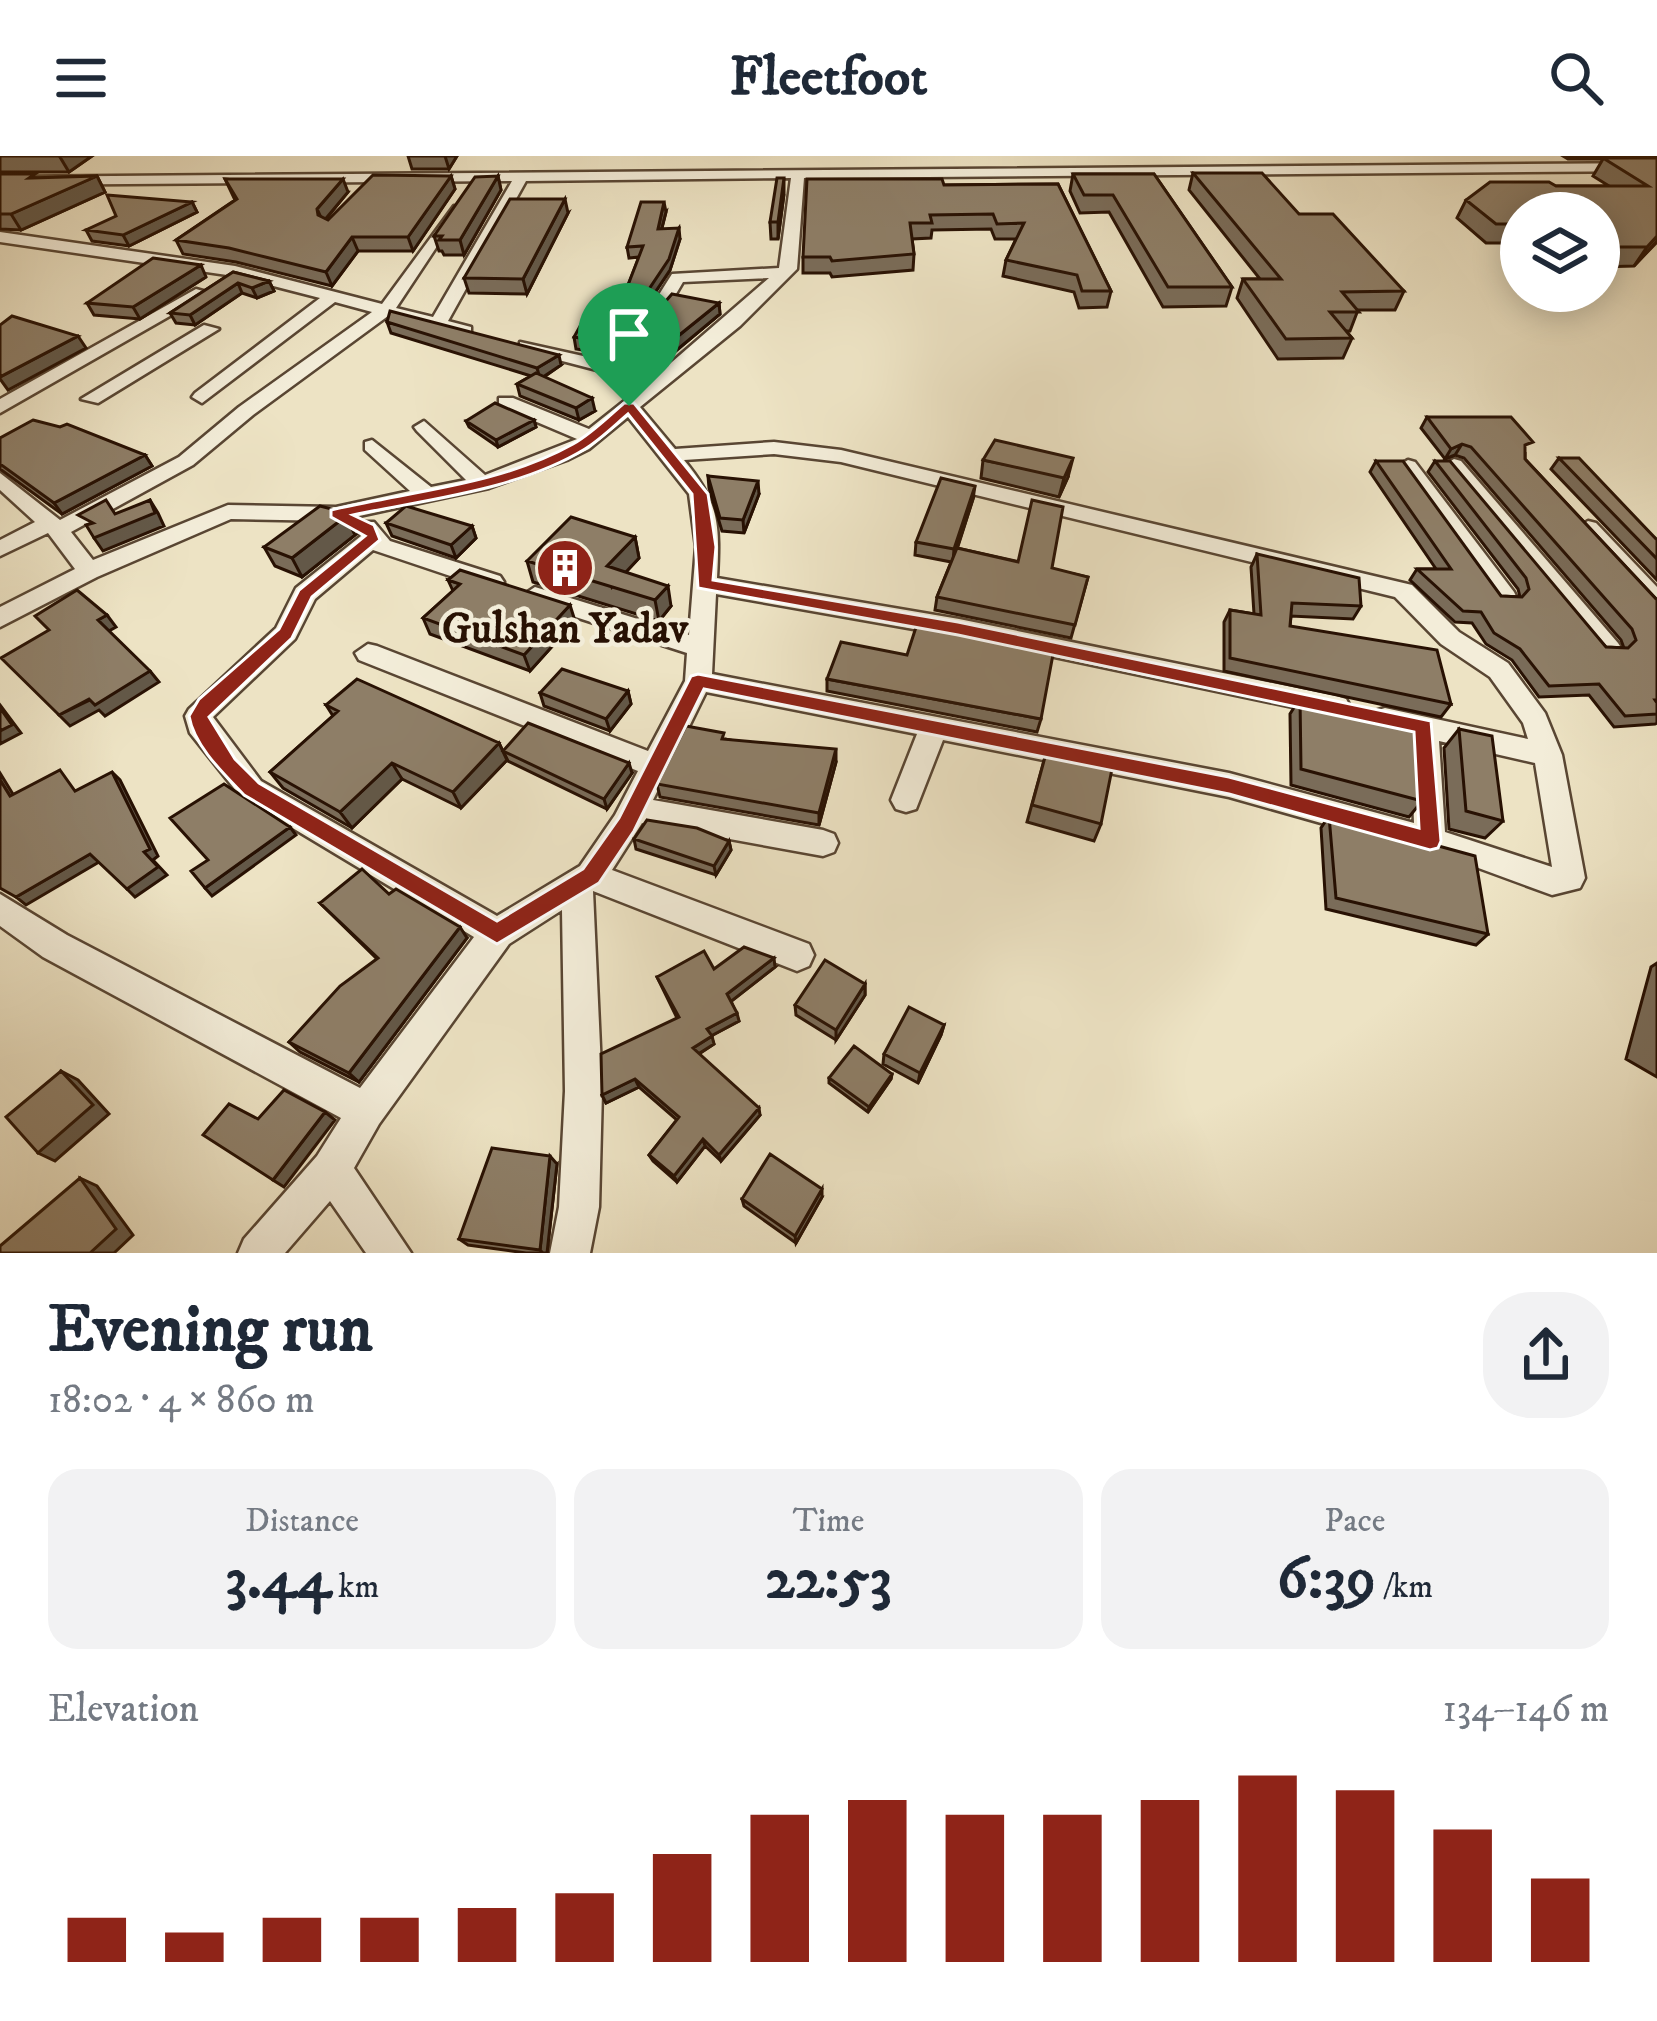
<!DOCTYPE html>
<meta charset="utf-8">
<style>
:root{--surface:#fff;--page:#f2f2f3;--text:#1f2937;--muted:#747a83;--accent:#8f2418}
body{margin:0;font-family:"IM FELL DW Pica",serif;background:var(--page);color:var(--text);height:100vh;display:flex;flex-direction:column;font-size:45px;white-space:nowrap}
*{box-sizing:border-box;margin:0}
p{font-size:39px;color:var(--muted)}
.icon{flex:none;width:66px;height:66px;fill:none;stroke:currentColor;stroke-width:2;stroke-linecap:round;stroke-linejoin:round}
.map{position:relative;height:1097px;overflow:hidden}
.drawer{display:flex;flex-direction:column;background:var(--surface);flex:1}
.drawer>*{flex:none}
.tools{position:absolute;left:1500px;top:36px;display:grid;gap:24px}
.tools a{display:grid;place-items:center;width:120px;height:120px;border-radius:50%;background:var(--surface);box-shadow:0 6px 30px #0003;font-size:60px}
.pin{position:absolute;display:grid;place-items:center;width:102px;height:102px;color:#fff;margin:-123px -51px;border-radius:50% 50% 50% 0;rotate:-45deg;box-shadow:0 0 12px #0007}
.pin .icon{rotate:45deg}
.round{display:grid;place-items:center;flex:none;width:126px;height:126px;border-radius:48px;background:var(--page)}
.overview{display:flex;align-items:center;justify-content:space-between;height:204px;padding:0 48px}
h1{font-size:66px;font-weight:700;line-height:90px}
.stats{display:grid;grid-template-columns:repeat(3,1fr);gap:18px;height:204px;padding:12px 48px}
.stats div{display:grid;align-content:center;border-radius:30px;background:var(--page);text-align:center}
.stats b{font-size:60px;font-weight:700}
.stats small{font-size:33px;font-weight:400}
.stats p{font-size:33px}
.chart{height:336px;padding:24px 48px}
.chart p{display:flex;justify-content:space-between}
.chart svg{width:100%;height:216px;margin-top:12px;stroke:var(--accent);stroke-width:6}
header{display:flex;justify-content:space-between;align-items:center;height:156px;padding:0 48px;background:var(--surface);font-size:54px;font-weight:700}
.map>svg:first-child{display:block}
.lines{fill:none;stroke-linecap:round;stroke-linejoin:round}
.minor-casing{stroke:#594633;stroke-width:5}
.minor{fill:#f3edd9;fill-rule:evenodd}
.wall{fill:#7a6c59;stroke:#281103;stroke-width:3}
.shaded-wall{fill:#635848;stroke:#281103;stroke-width:3}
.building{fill:#8e7e67;stroke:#281103;stroke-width:3}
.route{fill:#8f2418;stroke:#fff;stroke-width:3;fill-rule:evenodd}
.labels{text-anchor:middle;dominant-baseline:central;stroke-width:9;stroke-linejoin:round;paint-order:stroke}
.poi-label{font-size:42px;font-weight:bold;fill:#281103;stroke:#f3edd9}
</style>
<header><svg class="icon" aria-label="menu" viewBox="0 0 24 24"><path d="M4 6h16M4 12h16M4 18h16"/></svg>Fleetfoot<svg class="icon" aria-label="search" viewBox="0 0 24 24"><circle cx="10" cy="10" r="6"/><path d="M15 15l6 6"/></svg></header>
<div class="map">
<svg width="1657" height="1097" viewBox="0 0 1657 1097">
<rect width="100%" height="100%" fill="#ede3c4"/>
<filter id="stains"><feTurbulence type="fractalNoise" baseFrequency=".00167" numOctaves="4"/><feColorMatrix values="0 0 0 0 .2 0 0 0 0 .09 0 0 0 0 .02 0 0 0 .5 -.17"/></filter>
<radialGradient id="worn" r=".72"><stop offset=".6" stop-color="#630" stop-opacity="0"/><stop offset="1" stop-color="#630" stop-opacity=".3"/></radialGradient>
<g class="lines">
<!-- minor casing -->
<g class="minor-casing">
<path id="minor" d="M1657 7V15L804 22 797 113 740 170 640 251 675 293 774 286 841 294 1412 429 1459 476 1508 507 1545 557 1562 599 1585 722 1580 732 1552 739 1473 710 1229 641 943 584 916 653 906 656 896 653 891 644 917 578 706 536 653 644 823 674 834 678 838 687 834 696 823 700 642 667 612 714 809 788 814 799 809 810 797 815 593 735 602 935 599 1051 590 1097H550L559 1051 565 935 562 754 509 788 379 968 354 1012 411 1097H366L330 1045 285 1097H238L244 1083 317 1000 341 962 43 801 0 770V738L67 779 360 932 474 781 241 641 190 577 185 560 189 553 276 472 296 432 361 380 355 371 358 366H374L390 385 500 420 504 426 492 434 373 394 315 443 295 483 213 561 261 625 497 760 580 710 615 659 638 615 359 504 355 497 368 488 377 490 648 595 685 525 687 497 526 445 523 439 535 431 689 479 696 391 689 338 628 261 589 293 567 304 489 332 336 365 231 363 97 421 0 471V451L75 413 48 377 0 400V384L35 366 0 334V317L60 364 179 301 239 251 372 156 335 146 202 247 192 241 195 237 320 142 234 120 0 86V76L235 110 382 148 454 50 461 54 396 152 433 161 512 25 0 29V21ZM791 22 779 112 672 118 650 153 601 204 520 186V194L647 227 589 273 513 242H499V250L577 283 485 319 424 265 414 271 417 275 466 324 431 331 372 284 365 286V294L410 335 336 351 228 349 93 404 71 376 193 309 253 259 388 160 471 179V171L448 165 526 25ZM769 122 657 219 618 208 663 160 683 126ZM774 298 841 306 1395 441 1441 488 1490 521 1523 567 1528 583 1385 552 1375 555 1371 562 1375 569 1411 578 1414 667 1229 617 712 518 716 438 959 481 1336 560 1346 557 1350 550 1346 543 1336 540 959 463 717 422C720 368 719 346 684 304ZM1439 585 1535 607 1552 711 1445 676Z
M196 133 210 137 0 257V243Z
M204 169 219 173 98 247 81 243Z
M1454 303 1461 305 1618 487 1622 493 1618 499H1600L1447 313 1444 309Z
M1408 304 1415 306 1514 436 1517 442 1514 448H1496L1398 310Z
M1588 365 1596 367 1657 431V454L1648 452 1580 377 1577 372Z"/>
</g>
<!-- minor -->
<use href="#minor" class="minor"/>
</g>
<!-- wall -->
<path class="wall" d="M0 0H92L69 16H0Z
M408 0H457L449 13H412Z
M1563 0H1657V86L1634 110 1599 111V57H1521V98L1513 97 1501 87H1486L1457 62 1466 44 1556 30H1609L1593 20 1603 3H1568Z
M1193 17 1299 58 1404 135 1395 154H1358L1350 175H1346L1352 182 1343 202 1278 203 1237 142 1243 123H1260L1189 34Z
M0 18 38 22 97 20 105 36 21 74 0 73Z
M1073 18H1154L1232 131 1226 150 1163 151 1109 56 1080 57 1070 35Z
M451 20 455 33 413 95H358L332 130 236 106 183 98 176 84 235 44 225 23 348 36 326 63 328 64Z
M498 20 501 34 464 99H444L442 95H439L434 80Z
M1058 28 1111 135 1107 151 1079 152 1074 136 1003 120 1006 104 1016 83H995L991 73 932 74 931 82 912 83 914 98 913 114 832 121 830 117H803V101L944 29Z
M784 38 778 83H771L770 66Z
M192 46 197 56 129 90 92 85 86 74Z
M666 56 662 72 680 83 670 114 646 150 601 197 576 193 574 181 618 155 639 101 629 102 627 91Z
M568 57 527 138 469 137 464 122Z
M233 116 269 125 274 135 257 142 242 137 195 169 176 167 170 157Z
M206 121 140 163 94 159 87 147Z
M719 147 720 158 654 213 627 205 624 193Z
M387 166 561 209 544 221 595 255 579 264 520 240 517 228 531 220 391 177Z
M1427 261 1525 297V303L1657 444V567L1655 568 1614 571 1589 539 1539 541 1512 504 1486 488 1472 467 1455 466 1410 424 1417 413H1436L1370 316 1376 305 1501 440 1520 441 1518 433 1428 316 1435 305 1606 491 1624 492 1621 484 1464 302 1455 299 1445 303 1421 272Z
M534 264 536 271 498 291 469 271 466 265Z
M0 282 145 299 152 310 62 358 0 313Z
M1559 302 1657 384V424L1551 313Z
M983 304 1068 321 1059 341 981 322Z
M708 320 759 338 744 377 722 375 709 332Z
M973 343 957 392 1088 421 1071 482 935 454 937 441 951 406 915 399 916 386Z
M386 367 472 370 476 382 456 402 392 380Z
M355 379 302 421 275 410 264 391Z
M635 381 639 402 626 416 671 450 659 465 533 426 527 405Z
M1257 398 1361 450 1353 463 1291 460 1290 470 1451 548 1441 561 1224 515V466L1230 454 1254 458 1251 411Z
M448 424 575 465 530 515 430 478 423 462 453 435Z
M827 523 1041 563 1037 576 827 535Z
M628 535 631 548 610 575 544 550 540 537Z
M1300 542 1422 645 1409 661 1291 629 1290 558Z
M326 549 499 587 507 604 461 652 402 623 352 672 283 632 270 616 333 560Z
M1459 573 1503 665 1485 682 1449 673 1444 592Z
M725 583 836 606 819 669 660 641 657 628Z
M1048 590 1101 668 1094 685 1027 666Z
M503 595 632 617 607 653 508 605Z
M1329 660 1488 778 1476 789 1326 753 1321 672Z
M634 683 729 685 731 694 716 719 636 693Z
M389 738 467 782 359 926 300 896 289 886 377 803 320 747Z
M1657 807V921L1626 903 1651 811Z
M775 811 731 845 739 865 711 880 714 888 699 898 760 959 721 1005 705 990 677 1026 653 1005 649 999 677 964 639 931 606 947 602 939 677 862 657 821 714 813Z
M865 828V839L836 884 796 859 795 849Z
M944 869 941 879 918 927 883 908 884 898Z
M892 918 891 923 868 956 829 927V922Z
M557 1008 547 1097H526L468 1089 459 1083Z
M822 1041 796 1087 744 1050 742 1043Z"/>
<!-- shaded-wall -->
<path class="shaded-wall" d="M62 0H92L69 16 60 1Z
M445 0H457L449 13Z
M97 20 105 36 21 74 11 58Z
M451 20 455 33 413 95 408 81Z
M498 20 501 34 464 99 460 84Z
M784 22V38L778 83V66Z
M343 23 348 36 323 66 317 53Z
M565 43 568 57 527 138 523 123Z
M192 46 197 56 129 90 123 79Z
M664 46 666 56 659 83 658 73Z
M679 72 680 83 670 114 646 150 601 197 598 185Z
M1657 80V85L1634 110 1647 91Z
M352 81 358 95 332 130 326 116Z
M201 109 206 121 140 163 133 151Z
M269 125 274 135 257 142 252 132Z
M238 127 242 137 195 169 190 159Z
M719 147 720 158 654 213 652 201Z
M78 180 86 192 8 234 0 223V221Z
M559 199 561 209 540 223 537 212Z
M592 242 595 255 579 264 576 252Z
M534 264 536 271 498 291 496 284Z
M1462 288 1455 299 1445 303 1451 293Z
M145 299 152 310 62 358 54 347Z
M1073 302 1068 321 1059 341 1064 322Z
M758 325 759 338 744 377 743 364Z
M975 330 973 343 953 406 954 393Z
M150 344 158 357 164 370 103 395 94 382Z
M346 360 355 379 302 421 292 402Z
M472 370 476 382 456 402 451 389Z
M635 381 639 402 612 431 607 410Z
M668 430 671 450 659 465 655 444Z
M570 449 575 465 530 515 524 499Z
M107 459 116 471 107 476 98 464Z
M150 515 159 526 105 560 99 554 70 570 59 559Z
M628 535 631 548 610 575 606 563Z
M0 549 21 577 0 588Z
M499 587 507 604 461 652 453 636Z
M836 593V606L819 669V657Z
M392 607 402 623 352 672 340 656Z
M629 607 632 617 607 653 604 643Z
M112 616 120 624 158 700 153 704 167 719 135 741 127 733 144 696Z
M0 617 19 648 10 640 0 624Z
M290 671 296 679 212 740 205 732Z
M729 685 731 694 716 719 714 710Z
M90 698 99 706 26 749 16 741Z
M460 771 467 782 359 926 349 917Z
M774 802 775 811 729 847 727 838Z
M865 828V839L836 884V874Z
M737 857 739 865 709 881 707 873Z
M944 869 941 879 918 927 920 917Z
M712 880 714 888 695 900 693 892Z
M61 915 78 924 109 958 55 1005 38 997Z
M892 918 891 923 868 956 869 951Z
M635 923 639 931 606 947 602 939Z
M759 952 760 959 721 1005 719 999Z
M325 956 335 964 284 1031 273 1024Z
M703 983 705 990 677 1026 674 1020Z
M550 1000 557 1008 547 1097H543L540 1094Z
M80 1022 97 1030 133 1079 114 1097H90Z
M822 1033V1041L796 1087 795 1080Z"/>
<!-- building -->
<path class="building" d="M1603 2H1657V80L1647 91H1599V57H1521V76L1511 68H1496L1466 44 1490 26H1549L1556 30H1648Z
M1193 17H1262L1299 58H1333L1404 135 1342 136 1359 156H1330L1352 182 1286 183 1243 123H1281Z
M0 18H35L29 22 97 20 11 58H0Z
M1073 18H1154L1232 131H1168L1113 39H1084Z
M373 19 451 20 408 81H352L326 116 229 92 176 84 237 43 225 23H343L317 53 318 59 328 64Z
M498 20 460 84H439L442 80H434L475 21Z
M777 22H784L778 66H770Z
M807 23H942L944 29 1058 28 1111 135H1082L1077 119 1006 104 1024 67 997 68 993 58 930 59 932 67H910L914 98 832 105 830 101H803Z
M107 39 192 46 123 79 86 74 116 60Z
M510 43H565L523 123 464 122Z
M641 46H664L658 73 679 72 669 103 645 139 598 185 574 181 589 154 618 155 643 90 627 91Z
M153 102 201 109 133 151 87 147Z
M233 116 269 125 252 132 238 127 190 159 170 157Z
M672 138 719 147 652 201 624 193Z
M390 155 559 199 537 212 387 166Z
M12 160 78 180 0 221V169Z
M536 217 592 242 576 252 517 228Z
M495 247 534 264 496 284 466 265Z
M1427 261H1511L1533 286 1525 289V303L1657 444V544H1655L1657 547V558L1625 560 1599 528 1549 530 1520 493 1494 477 1481 456 1463 455 1417 413H1451L1376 305H1403L1501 440 1522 441 1529 433 1526 422 1435 305H1450L1606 491 1628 492 1636 484 1632 473 1471 291 1462 288 1451 293Z
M33 264 60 271 67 268 145 299 54 347 0 308V282Z
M995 284 1073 302 1064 322 983 304Z
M1559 302H1579L1657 384V403Z
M708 320 758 325 743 364 720 362Z
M941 322 975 330 954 393 916 386Z
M106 344 115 358 150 344 155 357 94 382 86 369 93 367 78 359Z
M1032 344 1063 351 1052 412 1088 421 1075 469 937 441 957 392 1018 406Z
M320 350 343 356 346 360 292 402 264 391Z
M406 350 472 370 451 389 386 367Z
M571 361 635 381 607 410 668 430 655 444 527 405Z
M1257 398 1359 422 1361 450 1292 447 1290 470 1437 494 1451 548 1230 502V454L1261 459Z
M460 414 570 449 524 499 423 462 460 428 448 424Z
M77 434 107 459 98 464 150 515 95 549 89 543 59 559 1 502 49 474 35 460Z
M918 465 1054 493 1041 563 827 523 841 486 907 499Z
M562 513 628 535 606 563 540 537Z
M357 523 499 587 453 636 392 607 340 656 270 616 338 555 326 549Z
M1300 542 1419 567 1422 645 1301 613Z
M0 552 12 569 0 575Z
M528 567 629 607 604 643 503 595Z
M686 570 724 577 722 583 836 593 819 657 657 628Z
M1459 573 1492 580 1503 665 1466 655Z
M1048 590 1114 603 1101 668 1032 649Z
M60 614 75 635 112 616 150 693 144 696 158 711 127 733 90 698 16 741 0 732V624L10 640Z
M224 628 290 671 205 732 191 715 208 704 170 662Z
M1329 660 1475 700 1488 778 1336 742Z
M647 664 697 672 729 685 714 710 634 683Z
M362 713 389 738 396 733 460 771 349 917 289 886 340 830 378 802 320 747Z
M744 791 774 802 727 838 737 857 707 873 712 880 693 892 759 952 719 999 703 983 674 1020 649 999 679 961 635 923 602 939 601 898 679 861 657 821 704 795 714 813Z
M825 804 865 828 836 874 795 849Z
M909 851 944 869 920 917 884 898Z
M854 890 892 918 869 951 829 922Z
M61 915 93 949 38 997 6 961Z
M284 934 325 956 273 1024 203 979 229 948 258 963Z
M492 992 550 1000 540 1094 459 1083Z
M770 998 822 1033 795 1080 742 1043Z
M80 1022 116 1073 90 1097H0V1090Z"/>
<!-- route -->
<path class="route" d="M624 247H634L708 338 716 391 713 424 958 466 1431 565 1441 685 1438 692 1430 694 1229 638 704 533 634 675 599 727 497 788 244 639C224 618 194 590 189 560L199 543 279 473 299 434 365 380 331 361V354C410 335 500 329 573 288 591 278 608 261 624 247ZM628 258 692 338 698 432 958 479 1414 576 1419 672 1229 621 698 518 691 520 619 662 583 713 497 765 259 627 235 603 209 561 292 482 312 441 380 384 374 369 353 359C428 343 518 334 585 293 600 284 614 270 628 258Z"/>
<!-- icons -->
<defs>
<g id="building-disc" transform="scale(3)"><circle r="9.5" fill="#8f2418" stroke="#f3edd9"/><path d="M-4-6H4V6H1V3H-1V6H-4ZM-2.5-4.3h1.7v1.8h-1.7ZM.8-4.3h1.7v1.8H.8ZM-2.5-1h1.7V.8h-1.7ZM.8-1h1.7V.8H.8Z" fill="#fff"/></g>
</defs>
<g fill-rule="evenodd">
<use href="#building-disc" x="565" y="412"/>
</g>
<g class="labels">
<!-- poi labels -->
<g class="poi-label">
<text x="565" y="474">Gulshan Yadav</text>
</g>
</g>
<rect width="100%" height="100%" filter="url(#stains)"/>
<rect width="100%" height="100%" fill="url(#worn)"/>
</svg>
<div class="tools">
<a><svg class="icon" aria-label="layers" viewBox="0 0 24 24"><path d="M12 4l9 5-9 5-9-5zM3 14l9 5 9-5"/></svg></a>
</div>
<div class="pin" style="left:629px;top:250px;background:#1e9e55"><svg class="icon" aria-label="arrive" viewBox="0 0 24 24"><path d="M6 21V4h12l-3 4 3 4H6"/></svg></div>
</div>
<section class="drawer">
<div class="overview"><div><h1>Evening run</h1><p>18:02 · 4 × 860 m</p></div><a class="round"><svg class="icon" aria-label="share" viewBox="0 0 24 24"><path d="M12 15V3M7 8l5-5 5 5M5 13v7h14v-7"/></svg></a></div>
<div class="stats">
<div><p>Distance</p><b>3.44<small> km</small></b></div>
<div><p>Time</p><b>22:53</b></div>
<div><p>Pace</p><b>6:39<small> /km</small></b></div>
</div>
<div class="chart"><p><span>Elevation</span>134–146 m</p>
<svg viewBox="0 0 160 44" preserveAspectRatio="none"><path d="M5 44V35M15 44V38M25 44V35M35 44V35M45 44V33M55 44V30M65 44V22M75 44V14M85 44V11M95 44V14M105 44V14M115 44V11M125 44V6M135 44V9M145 44V17M155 44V27"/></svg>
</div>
</section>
